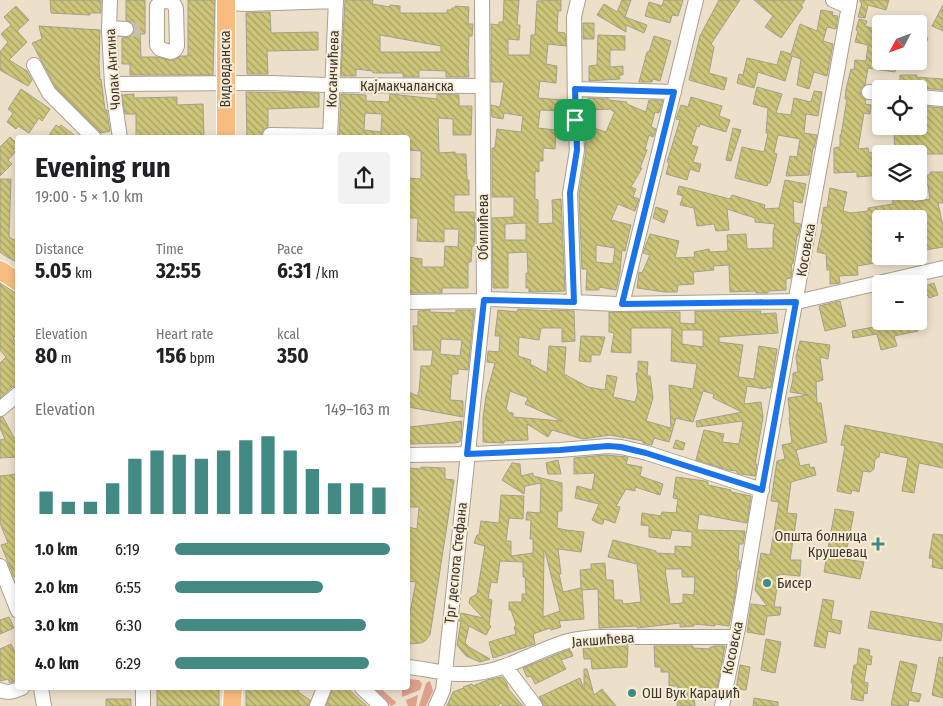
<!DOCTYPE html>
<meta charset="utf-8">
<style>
:root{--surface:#fff;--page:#f2f2f2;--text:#202124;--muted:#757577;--accent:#438a84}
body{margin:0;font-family:"Fira Sans Condensed",sans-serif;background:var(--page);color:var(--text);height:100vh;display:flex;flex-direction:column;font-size:19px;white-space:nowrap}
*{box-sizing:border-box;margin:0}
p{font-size:16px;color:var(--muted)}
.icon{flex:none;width:28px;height:28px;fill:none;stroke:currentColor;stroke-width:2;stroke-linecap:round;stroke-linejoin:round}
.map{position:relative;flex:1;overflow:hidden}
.panel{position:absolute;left:15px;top:135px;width:395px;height:555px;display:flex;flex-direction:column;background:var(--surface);border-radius:5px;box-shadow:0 2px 8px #0003}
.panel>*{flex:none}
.needle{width:32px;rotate:229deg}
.tools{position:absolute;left:872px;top:15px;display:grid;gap:10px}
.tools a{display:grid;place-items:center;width:55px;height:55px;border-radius:5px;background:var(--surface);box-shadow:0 2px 8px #0003;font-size:25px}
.pin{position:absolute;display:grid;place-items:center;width:42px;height:42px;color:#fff;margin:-21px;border-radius:10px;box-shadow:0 2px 8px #0006}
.round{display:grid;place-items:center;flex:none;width:52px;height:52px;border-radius:5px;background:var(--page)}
.summary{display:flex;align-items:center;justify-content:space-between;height:85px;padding:0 20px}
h1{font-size:28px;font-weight:700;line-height:38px}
.figures{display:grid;grid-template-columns:repeat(3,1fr);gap:8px;height:85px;padding:5px 20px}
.figures div{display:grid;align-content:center}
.figures b{font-size:21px;font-weight:700}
.figures small{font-size:14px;font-weight:400}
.figures p{font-size:14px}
.chart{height:140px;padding:10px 20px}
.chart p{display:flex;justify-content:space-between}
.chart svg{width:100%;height:90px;margin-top:5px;stroke:var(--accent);stroke-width:6}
ul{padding:0 20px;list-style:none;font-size:16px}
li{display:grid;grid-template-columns:80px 60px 1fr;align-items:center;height:38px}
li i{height:12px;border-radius:6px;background:var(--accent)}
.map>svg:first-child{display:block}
.green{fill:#de9f8b}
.building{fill:url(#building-back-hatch);stroke:#a2a08a;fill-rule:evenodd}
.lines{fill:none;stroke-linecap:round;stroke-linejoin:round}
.minor-tunnel{stroke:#c8beab;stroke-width:14;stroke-dasharray:14 7;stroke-linecap:butt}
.minor-casing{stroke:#aba08d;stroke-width:16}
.major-casing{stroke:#fff;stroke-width:20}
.minor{stroke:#fff;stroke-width:14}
.major{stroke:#f8bc80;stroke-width:18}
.route-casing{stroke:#fff;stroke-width:10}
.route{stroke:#1a73e8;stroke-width:6}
.poi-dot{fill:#438a84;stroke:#f9edd8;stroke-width:2}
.labels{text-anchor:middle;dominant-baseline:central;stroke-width:4;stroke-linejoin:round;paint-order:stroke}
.street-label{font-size:14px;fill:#39342c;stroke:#f9edd8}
.poi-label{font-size:14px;fill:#39342c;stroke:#f9edd8;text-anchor:start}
</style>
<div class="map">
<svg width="943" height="706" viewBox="0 0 943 706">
<defs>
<pattern id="building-back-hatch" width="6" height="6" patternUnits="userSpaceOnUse" patternTransform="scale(1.25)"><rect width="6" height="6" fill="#cdc57a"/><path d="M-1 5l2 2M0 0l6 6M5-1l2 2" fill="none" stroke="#a7a164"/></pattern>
</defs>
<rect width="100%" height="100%" fill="#ece0cb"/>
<!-- green -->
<path class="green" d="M408 679 419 680 422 684 420 690 402 697V688H408Z
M430 681 433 691 426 706H419L426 683Z
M373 688H380L396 702 395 704 391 706Z
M418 695 416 706H408L406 701V700Z"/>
<!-- building -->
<path class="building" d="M50 0H101V13H90V15L51 13Z
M126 0H145V34H140L141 57H157L169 60H175L180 56H188V0H215L213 75H130V64H122V38L130 37 134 33 135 29 134 26 131 22 126 20Z
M345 0H373L372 4 390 7V5L400 6V13H447V10H451L452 8H455V6L469 7 468 24H473L472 36H469L468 64 469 77H446V71L419 70V77H403V73H373V71L356 69V76H341ZM380 35 441 46V52H380Z
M504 0H519L517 25H520L519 40 508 39V55H530L531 35H535L537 1 561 0V11H558L557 32 565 33 566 46 548 44 546 64 557 66 556 83 540 81 538 98 563 100 562 111 540 110 538 128 556 130 555 149 543 148V161H539V172L535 171V199L538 200V224L553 223 552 200 561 199 565 291 529 292V288H526V273H528L527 252 508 253V288H493L492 218 514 217V197H492V148H495L497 129 521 132 523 116 504 113 503 119 492 117 491 105 500 107 504 82H491V24L499 25V22H503ZM526 223V240H505V224Z
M622 0H631L625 17 647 25 644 33 626 25V32L597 15 604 4 617 12Z
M664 0H683L678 16 672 15 670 23 645 16 649 2 662 6Z
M719 0H740L711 44 714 47 709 73 727 78 724 90 689 80 700 36Z
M754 0H805L801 6 803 7 781 38 765 27 773 16Z
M860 0H889L886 10 868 5 865 18 858 17 862 3 860 2Z
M943 5V31L932 26Z
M16 6 29 20 17 31 27 42 9 60 27 71 32 80 28 86 0 70V52L8 42 1 34 11 25 4 17Z
M821 10 833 12 832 15 838 16 836 29 827 27 823 41 833 44 827 76 814 72 809 89 797 85 801 59 792 56 785 81 758 72 754 88 737 83 739 74 743 75 747 58 777 65 781 51 791 54 800 24 817 31Z
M270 12 271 33 318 32V50L267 51 268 74H247L246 13Z
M859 19 867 21 865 26 881 31V61H897L895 72 868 68 865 85 862 87 860 91 861 96 866 100 865 104 871 105 870 114 864 113 858 149 868 148 869 153 880 152 881 175 857 177V172L834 173V148L840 147V135H841L847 99H845L846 89 851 69 854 70 855 60 866 61 868 45 855 42 858 31 856 30Z
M583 23H594V39H583Z
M39 26 100 30 99 63 100 80 101 79 105 110H107V112L110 131 101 133 56 88 32 43 42 39Z
M598 35 625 36V50H610V67L623 66V75H619L620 79 589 81V66L597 65Z
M919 35 928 38 920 60H919Z
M654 36 671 41 660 81 653 79 652 82H639L647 52H649Z
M900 75H917L916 77 943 79V90L900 86Z
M757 87 782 94 776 113 791 115 794 98 811 102 814 91 822 92 818 116 806 114 804 133 817 135 814 148H813L809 175 786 176 790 156 797 157 800 139 778 135 774 153 777 154 770 183H768L767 186 735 178 742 147 764 152 768 133H766L768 108 753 104Z
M21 89 50 109 42 121 39 118 29 133 18 126 16 129 7 122 13 113 8 109Z
M246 92 319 93V107L268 109V127L263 130 261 134 262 138H247Z
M134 94V98L177 97V105L203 104 204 138H136V114H125L122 95Z
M341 94 366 95V101L389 102 390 94 437 99V94L459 95V106H472L471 135H453V119L438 118 439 153 455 152V154H466L467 180H469V195H454V212H474L475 229 474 246H472L471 262H468V288H442V293H408V257L422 259V267H444L445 246 458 247 459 229H444V242L417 241 418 218H408V178L421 179V151L408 150V138H339ZM365 113 382 114 381 132 364 130Z
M691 97 722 106 719 116 730 120 726 132 700 124 699 127 697 126 691 145 698 147 693 162 701 164 699 172 690 169 687 180 666 174 669 163 667 162 680 120 676 119 681 105 688 107Z
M588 98 609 99V100L627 102V104L646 112 649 100H663L659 113 655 112 651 127 656 129 653 137 649 135 645 149 647 150 640 168H642L631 187 636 189 633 197 639 199 635 211 618 204 611 220 631 225 625 251 622 250 620 272 616 290 599 287V290H586L587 269H582L579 194 586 151 585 142H590L594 128 606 132 615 111H612V109L588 110ZM596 245 615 248 613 264 596 262Z
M919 106 943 108V154H895L894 134 888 133V126H896V130L919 129Z
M56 125 59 127 61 125 78 138H47Z
M733 128 741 130 731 161 726 160Z
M10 137 18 145 13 150 15 152 8 160 12 164 0 176V147Z
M930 172H943V203H938L943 226V247L919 251V219H908L907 214 879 220 881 233V260L874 261 875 263 857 266 858 275 839 276 840 283 830 284V270H827L826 254 817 252 823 224 821 223 824 207 827 208 830 188 847 192 843 211 851 213 868 211V208L893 204 892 191H912L913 202 930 199 928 185H921V175H930Z
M0 179H11L9 237 18 242V263L4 255 0 252Z
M785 180 806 184 802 203 793 201 794 223 801 224 798 236H797L793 264H791L792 271 791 278 786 279V290L768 291V293H756V291L730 292 729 265 713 266 714 270 693 272 694 284 678 285 677 292H665L637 288 639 272 642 273 650 255 643 253 650 234 679 241 675 258 695 257 694 252 709 249 710 252 728 251 727 235 746 234 747 249 773 248V232L775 224 755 222V218L727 209 729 230 716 231 714 224 697 226 694 208 680 205 683 196 677 194 679 186 730 199 732 195 765 205 764 209 779 208Z
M656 207 668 211 664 223 653 218Z
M0 283 18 294V333L13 339 18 344V385L12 387 0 398V363L6 357 0 350Z
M934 283 938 295 929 298 928 295 925 296 922 287Z
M840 301 846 326 825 331 819 306Z
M518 309 551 311V310L574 311 575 341 562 342V328H541L539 340 519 337 518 356 531 360 530 364 547 373 549 346 566 347 564 374 588 387 605 390 607 375 617 377 613 397 635 402 638 392 636 373H638V361L648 362 647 376H650L653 398 646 421 671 428 669 385 693 389 697 364 671 361 672 328H631V353L611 352 614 333 609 332V312H680V323L695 324V311H761L760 314 776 313 778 333 719 337V342L743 345 738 377 754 379 759 346 777 349 771 388 766 387V389L747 386 744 404 761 402 763 417 755 464H757L755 476 741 474 737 473V471L728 470 696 460 704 430 724 434 722 442 739 444 743 421 697 427 696 421 742 412 713 398 714 394 703 391 693 422 676 418 669 442 654 438 652 445 643 443V441L627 438 610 435 583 439 552 430 548 437 527 424 528 440 504 441V443L483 442V418L486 396 495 363 487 362 488 351 499 352 500 336H495L498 310 517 312ZM682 330H703V347L682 344ZM510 391 528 398 525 404 562 421 513 417V413L508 412V410H506Z
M430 310V312L456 313V310H474L468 370 458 369V374H452L450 400 463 401V417L408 407V392L418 396V392H419L421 366H431L433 350H414L413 326H418V311ZM441 339 462 340 460 356 440 354Z
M878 321H916L918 331 894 336 897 346 881 350 877 334 853 338 852 331 879 326Z
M581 336 605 337 600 355H591V362L579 361Z
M800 341 830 345 828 359 820 357 823 380 816 382 817 403H821L827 442 796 450 800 466 809 464 810 468 814 467 816 475 791 482 787 513 797 514 790 560H801L800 576 779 574 774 607H781L780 615 767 616 764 635 747 632 751 604 767 606 755 590 761 553 770 555 779 502 771 501 777 461 785 459 782 445 792 443 789 418H790L788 398 808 395 790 392 793 379V373L798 372 796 357Z
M3 417 14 438 18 436V457L0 458V440L5 439 0 428V418Z
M462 421 461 440 459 442 455 443 408 444V435L410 427Z
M845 425 943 444V468L919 463 914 493 902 491 908 458 880 452 879 457 875 459 874 469 870 472 863 471 859 492 852 490 851 494 837 491 845 446 841 445Z
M676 440 685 443 683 450 673 448Z
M605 455 628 457 626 464 642 467 640 476 663 484 660 495 635 487V491L626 489 616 506 620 507 615 523 604 519 603 524H600L592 520 599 504 575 498 577 486 592 490 595 473 574 474V458Z
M558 460 561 474H548L546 463Z
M512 463 520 464 521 476 533 473V476L562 483V511H558L557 528 566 530V532V530L584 532 581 552 558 549 561 574H559L563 592 581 588 580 570 591 569V564L605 563 606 580H613L614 600H622L623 604 641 602 637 564 608 557 613 540 656 551V553L675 554V546L692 547V532L672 530 670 539 649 537V526L641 525 642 513 661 516 662 512 676 513 678 499 673 498 676 477 705 481 708 482V485L731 490V492L751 496 747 523 699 514 697 530 745 531 743 544H739L738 561H740V563L739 569H737L736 589 729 626 715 624V626L694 624V626L680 627V623L637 628V626L599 628 598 589 582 590 584 619 559 621 561 627 551 630 550 628 533 634 535 644 493 658 489 642 516 634 514 627 516 625 511 610H509V602H522V594H526L525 577H523V562L500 561 497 583 491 582 488 599 492 600 489 625 491 626 486 635 469 626 465 643 469 647 490 659 480 662 466 656 457 645 461 621H459L461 613 483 618 469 603 470 598 477 594 485 546 474 543 477 535H479L481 521 499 523 501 495 524 496 523 519 509 518 506 541H511V556L533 553V539H530L531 520H526L527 512 540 513 541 483 525 486 524 494 502 480ZM544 551H545L560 611 543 617ZM665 569H682V577H695L694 595 683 594V603L670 604Z
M421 467 445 468V479L454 480 430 635 425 641 421 643 408 644V623L416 582 408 581V527L417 529 419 507H408V468L421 469Z
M18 474V575L14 577 1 545 8 543 0 523V476Z
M835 509 854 512 845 559 864 562 860 579 824 572Z
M933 534 943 535V569L932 567 933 559 929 558Z
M823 599 834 601 831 619 842 621 840 634 828 631 825 648 814 646Z
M871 611 943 624 941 641 868 628Z
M9 617 14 628 0 634V620Z
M766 639 781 642 775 673 761 670Z
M11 644 18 658V680L10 683 8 679 0 681V649Z
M590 646H628L627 667 592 669 591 659H584L583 648H590Z
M654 646H693V648L710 649V647H713V646H725L717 689 702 687 701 689H699L698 696H694L695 706H677L678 686H669V672H661V667H655Z
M859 648 870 650 869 656H872L871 665 867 664 864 682 868 683 867 694 864 693 863 701 851 699 853 683H851L854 665H857Z
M570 649 573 656 561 660 566 669 535 684 531 676 527 677 523 668Z
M939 657 943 658V698L932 695Z
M900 661 917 665 911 692 921 694 919 702 909 700 908 706 891 705Z
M740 665 750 667 746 690 736 689Z
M584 669H587L594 695 602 689 616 706H544L542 701 539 697 580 678 584 690Z
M501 677H502L506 682 509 690 523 706H503L501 703 498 706H447L453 692 464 688 463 687 472 684 473 686 487 680Z
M157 688H219V706H157Z
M246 688H300L298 692 310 700 308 706H246Z
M333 688H347L367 706H326Z
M754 698 778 702V706H753Z
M106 699H131V706H106Z"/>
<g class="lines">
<!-- minor-tunnel -->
<path class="minor-tunnel" d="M126 29 145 30"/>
<!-- minor casing -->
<g class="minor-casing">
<path id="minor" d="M110 0 109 30 112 84 120 138
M833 0 849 7
M162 1C169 1 174 1 176 9L177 46 175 50 171 52 160 49 157 45V6Z
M226 3 247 4 336 1
M109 28 126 29
M34 65 49 93 94 138
M112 84 271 83 328 85 482 86
M575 89 674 92
M869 92 881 93
M919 97 943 99
M270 135 330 136
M330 138 336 0
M408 302 478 301 489 299 574 302 617 304 801 301 943 268
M574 302 570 193 577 150 575 119 574 17 578 0
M622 304 696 0
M0 409 18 394
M408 455 473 454 560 450 608 446 621 447 647 453 762 490
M0 566 18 611
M505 666 535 706
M408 667C431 669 453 677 477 673 509 669 537 650 568 641 577 639 586 638 595 637H736
M41 688 44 706
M143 688V706
M362 688 381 706
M0 690C9 694 14 691 22 688
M317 706 324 688
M436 706 443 690 444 682 484 300 482 0
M722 706 738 628 759 502 850 0"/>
</g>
<!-- major casing -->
<g class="major-casing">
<path id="major" d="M226 138V0
M0 270 18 282
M232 706 233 688"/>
</g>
<!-- minor -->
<use href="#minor" class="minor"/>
<!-- major -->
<use href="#major" class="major"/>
</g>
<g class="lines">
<!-- route casing -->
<g class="route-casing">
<path id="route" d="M575 89 674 92 622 304 796 302 762 490 646 453 621 447 608 446 560 450 467 454 484 300 574 302 570 193 577 150Z"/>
</g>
<!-- route -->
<use href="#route" class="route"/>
</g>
<!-- markers -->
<g class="poi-dot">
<path d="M875.5 536.5h5v5h5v5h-5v5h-5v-5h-5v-5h5z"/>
<circle cx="767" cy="583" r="5"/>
<circle cx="632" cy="693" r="5"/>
</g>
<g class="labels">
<!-- street labels -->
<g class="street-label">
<text transform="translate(113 69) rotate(-94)">Чолак Антина</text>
<text transform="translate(225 69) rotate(-90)">Видовданска</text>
<text transform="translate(333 69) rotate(-88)">Косанчићева</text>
<text x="407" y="86">Кајмакчаланска</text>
<text transform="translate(483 227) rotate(-90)">Обилићева</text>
<text transform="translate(806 250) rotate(-80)">Косовска</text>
<text transform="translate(456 563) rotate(-84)">Трг деспота Стефана</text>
<text transform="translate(603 640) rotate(-4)">Јакшићева</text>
<text transform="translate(733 648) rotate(-78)">Косовска</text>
</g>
<!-- poi labels -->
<g class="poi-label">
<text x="867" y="536" text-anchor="end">Општа болница<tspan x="867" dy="16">Крушевац</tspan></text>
<text x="777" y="583">Бисер</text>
<text x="642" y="693">ОШ Вук Караџић</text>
</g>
</g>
</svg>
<div class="tools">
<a><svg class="needle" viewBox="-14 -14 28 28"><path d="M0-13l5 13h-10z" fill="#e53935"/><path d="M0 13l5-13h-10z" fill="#757577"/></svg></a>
<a><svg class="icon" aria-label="locate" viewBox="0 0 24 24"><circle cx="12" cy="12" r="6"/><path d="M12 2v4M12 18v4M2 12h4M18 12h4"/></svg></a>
<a><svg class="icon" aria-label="layers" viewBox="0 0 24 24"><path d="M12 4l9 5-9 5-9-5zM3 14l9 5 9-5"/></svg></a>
<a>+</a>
<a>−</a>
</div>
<div class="pin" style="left:575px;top:120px;background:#1e9e55"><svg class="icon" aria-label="arrive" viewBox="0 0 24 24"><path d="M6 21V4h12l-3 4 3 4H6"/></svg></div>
<section class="panel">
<div class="summary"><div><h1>Evening run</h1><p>19:00 · 5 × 1.0 km</p></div><a class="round"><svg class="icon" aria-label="share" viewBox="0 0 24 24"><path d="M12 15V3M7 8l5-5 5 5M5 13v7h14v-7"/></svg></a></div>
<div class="figures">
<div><p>Distance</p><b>5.05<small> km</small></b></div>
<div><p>Time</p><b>32:55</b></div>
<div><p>Pace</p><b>6:31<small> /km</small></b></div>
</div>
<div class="figures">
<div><p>Elevation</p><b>80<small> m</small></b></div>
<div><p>Heart rate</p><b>156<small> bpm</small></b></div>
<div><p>kcal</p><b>350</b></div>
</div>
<div class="chart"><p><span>Elevation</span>149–163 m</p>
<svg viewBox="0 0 160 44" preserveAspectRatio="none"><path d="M5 44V33M15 44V38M25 44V38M35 44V29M45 44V17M55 44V13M65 44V15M75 44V17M85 44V13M95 44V8M105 44V6M115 44V13M125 44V22M135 44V29M145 44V29M155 44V31"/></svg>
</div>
<ul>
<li><b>1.0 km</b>6:19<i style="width:100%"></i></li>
<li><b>2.0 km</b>6:55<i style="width:69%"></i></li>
<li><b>3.0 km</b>6:30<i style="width:89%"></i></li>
<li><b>4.0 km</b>6:29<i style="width:90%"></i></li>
</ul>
</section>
</div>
